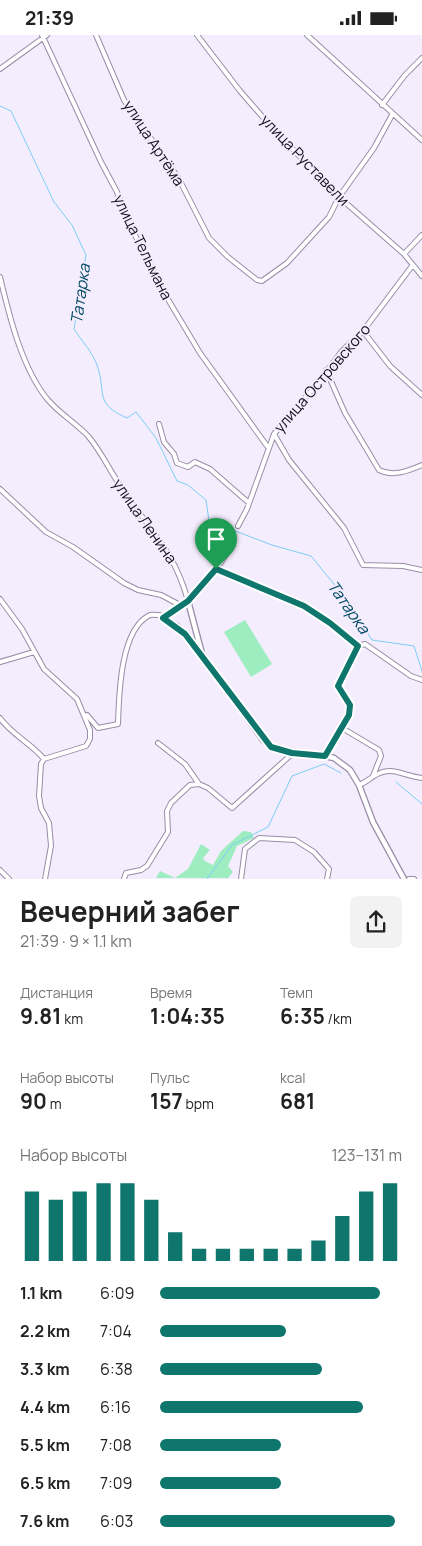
<!DOCTYPE html>
<html lang="ru">
<meta charset="utf-8">
<style>
:root{--surface:#fff;--page:#f2f2f2;--text:#222;--muted:#767676;--accent:#0f766e}
body{margin:0;font-family:Manrope,sans-serif;background:var(--page);color:var(--text);height:100vh;display:flex;flex-direction:column;font-size:19px;white-space:nowrap}
*{box-sizing:border-box;margin:0}
p{font-size:16px;color:var(--muted)}
.icon{flex:none;width:28px;height:28px;fill:none;stroke:currentColor;stroke-width:2;stroke-linecap:round;stroke-linejoin:round}
.map{position:relative;height:844px;overflow:hidden}
.side{display:flex;flex-direction:column;background:var(--surface);flex:1}
.side>*{flex:none}
.pin{position:absolute;display:grid;place-items:center;width:42px;height:42px;color:#fff;margin:-51px -21px;border-radius:50% 50% 50% 0;rotate:-45deg;box-shadow:0 0 5px #0007}
.pin .icon{rotate:45deg}
.round{display:grid;place-items:center;flex:none;width:52px;height:52px;border-radius:8px;background:var(--page)}
.overview{display:flex;align-items:center;justify-content:space-between;height:85px;padding:0 20px}
h1{font-size:28px;font-weight:700;line-height:38px}
.metrics{display:grid;grid-template-columns:repeat(3,1fr);gap:8px;height:85px;padding:5px 20px}
.metrics div{display:grid;align-content:center}
.metrics b{font-size:21px;font-weight:700}
.metrics small{font-size:14px;font-weight:400}
.metrics p{font-size:14px}
.chart{height:140px;padding:10px 20px}
.chart p{display:flex;justify-content:space-between}
.chart svg{width:100%;height:90px;margin-top:5px;stroke:var(--accent);stroke-width:6}
ul{padding:0 20px;list-style:none;font-size:16px}
li{display:grid;grid-template-columns:80px 60px 1fr;align-items:center;height:38px}
li i{height:12px;border-radius:6px;background:var(--accent)}
.status{display:flex;justify-content:space-between;align-items:center;height:35px;padding:0 25px;background:var(--surface);direction:ltr}
.status svg{height:14px;fill:currentColor}
.map>svg:first-child{display:block}
.green{fill:#9eedc0}
.lines{fill:none;stroke-linecap:round;stroke-linejoin:round}
.stream{stroke:#7bcef7;stroke-width:1}
.minor-casing{stroke:#978da6;stroke-width:6}
.tertiary-casing{stroke:#978da6;stroke-width:7}
.minor{stroke:#fff;stroke-width:4}
.tertiary{stroke:#fff;stroke-width:4.5}
.route-casing{stroke:#fff;stroke-width:10}
.route{stroke:#0f766e;stroke-width:6}
.labels{text-anchor:middle;dominant-baseline:central;stroke-width:4;stroke-linejoin:round;paint-order:stroke}
.street-label{font-size:15px;fill:#130f18;stroke:#f4edfd}
.water-label{font-size:16px;font-style:italic;fill:#004964;stroke:#f4edfd}
</style>
<div class="status"><b>21:39</b><svg viewBox="0 0 49 12"><path d="M0 12V9h3v3zM5 12V6h3v6zM10 12V3h3v9zM15 12V0h3v12zM26 1h20v11H26zM47 4h2v5h-2z"/></svg></div>
<div class="map">
<svg width="422" height="844" viewBox="0 0 422 844">
<rect width="100%" height="100%" fill="#f4edfd"/>
<!-- green -->
<path class="green" d="M245 585 272 629 251 642 224 597Z
M243 796 251 797 254 803 237 811 228 831 233 837 228 843H156L160 836 175 843 188 834 201 809 210 815 203 823 205 826 213 830 221 816Z"/>
<g class="lines">
<!-- stream -->
<path class="stream" d="M0 71 11 76 54 167 72 190 86 220 74 294C81 305 93 318 97 330 107 358 93 368 127 383L136 377 156 403 177 446 188 450 206 465 209 486 272 510 311 521 343 560 372 605 414 611 422 636
M396 747 422 769
M207 844 232 810 268 792 292 741 324 729 341 738"/>
<!-- minor casing -->
<g class="minor-casing">
<path id="minor" d="M42 0 101 127 117 157 129 188 163 256 200 318 267 411
M96 0 124 65 179 144 209 203 228 222 257 245 262 246 287 228 329 182 339 162 374 113 392 80
M197 0 240 56 274 95 339 162 404 219 422 241
M307 0 422 105
M0 34 47 0
M382 70 405 40 422 23
M404 219 422 200
M0 242C9 280 22 334 48 365 60 379 76 388 88 401 101 416 110 436 121 452 149 495 174 514 188 566
M363 296 390 331 422 360
M326 335 345 378 379 435C393 442 408 436 422 430
M159 389 164 407 174 419 177 428 188 432 195 427 210 434 249 468
M274 399 289 425 344 493 363 530 403 531 422 535
M0 454 46 497 73 512 124 548 138 555 161 560 180 570C204 559 217 531 233 510V504
M238 491 247 474 274 399 319 347 341 317 363 296 412 231
M216 534 304 571 330 588 358 611 365 609 411 641 422 645
M0 564 22 594 44 634 77 664 90 695V704L86 711 44 724 41 729 39 761 41 773 49 788 51 811 45 844
M163 583 178 591 202 619
M0 627 34 617
M87 680 98 693 118 689C119 660 120 594 150 580 166 578 166 588 180 570
M0 683C12 700 31 708 44 724
M342 693 379 715 381 721 373 741
M158 708 185 729 199 749 208 753 232 773 293 718
M325 721 349 680 350 671 338 651 358 611
M359 750C367 747 372 741 380 738 394 732 407 742 422 743
M0 835 9 844
M124 844 126 838 141 835 147 831 168 797 167 776 171 768 190 750 199 749
M241 844 245 814 259 803 295 805 314 817 329 834 327 844
M409 844H414"/>
</g>
<!-- tertiary casing -->
<g class="tertiary-casing">
<path id="tertiary" d="M188 566 202 619 263 705 271 712 279 715 325 721 334 723 350 735 359 750 373 787 404 844"/>
</g>
<!-- minor -->
<use href="#minor" class="minor"/>
<!-- tertiary -->
<use href="#tertiary" class="tertiary"/>
</g>
<g class="lines">
<!-- route casing -->
<g class="route-casing">
<path id="route" d="M216 534 304 571 330 588 358 611 338 651 350 670 349 680 325 721 292 718 271 712 185 599 163 583 188 566Z"/>
</g>
<!-- route -->
<use href="#route" class="route"/>
</g>
<g class="labels">
<!-- street labels -->
<g class="street-label">
<text transform="translate(154 108) rotate(57)">улица Артёма</text>
<text transform="translate(305 125) rotate(46)">улица Руставели</text>
<text transform="translate(143 212) rotate(64)">улица Тельмана</text>
<text transform="translate(322 343) rotate(-49)">улица Островского</text>
<text transform="translate(145 486) rotate(55)">улица Ленина</text>
</g>
<!-- water labels -->
<g class="water-label">
<text transform="translate(80 259) rotate(-82)">Татарка</text>
<text transform="translate(349 572) rotate(55)">Татарка</text>
</g>
</g>
</svg>
<div class="pin" style="left:216px;top:534px;background:#1e9e55"><svg class="icon" aria-label="arrive" viewBox="0 0 24 24"><path d="M6 21V4h12l-3 4 3 4H6"/></svg></div>
</div>
<section class="side">
<div class="overview"><div><h1>Вечерний забег</h1><p>21:39 · 9 × 1.1 km</p></div><a class="round"><svg class="icon" aria-label="share" viewBox="0 0 24 24"><path d="M12 15V3M7 8l5-5 5 5M5 13v7h14v-7"/></svg></a></div>
<div class="metrics">
<div><p>Дистанция</p><b>9.81<small> km</small></b></div>
<div><p>Время</p><b>1:04:35</b></div>
<div><p>Темп</p><b>6:35<small> /km</small></b></div>
</div>
<div class="metrics">
<div><p>Набор высоты</p><b>90<small> m</small></b></div>
<div><p>Пульс</p><b>157<small> bpm</small></b></div>
<div><p>kcal</p><b>681</b></div>
</div>
<div class="chart"><p><span>Набор высоты</span>123–131 m</p>
<svg viewBox="0 0 160 44" preserveAspectRatio="none"><path d="M5 44V10M15 44V14M25 44V10M35 44V6M45 44V6M55 44V14M65 44V30M75 44V38M85 44V38M95 44V38M105 44V38M115 44V38M125 44V34M135 44V22M145 44V10M155 44V6"/></svg>
</div>
<ul>
<li><b>1.1 km</b>6:09<i style="width:91%"></i></li>
<li><b>2.2 km</b>7:04<i style="width:52%"></i></li>
<li><b>3.3 km</b>6:38<i style="width:67%"></i></li>
<li><b>4.4 km</b>6:16<i style="width:84%"></i></li>
<li><b>5.5 km</b>7:08<i style="width:50%"></i></li>
<li><b>6.5 km</b>7:09<i style="width:50%"></i></li>
<li><b>7.6 km</b>6:03<i style="width:97%"></i></li>
</ul>
</section>
